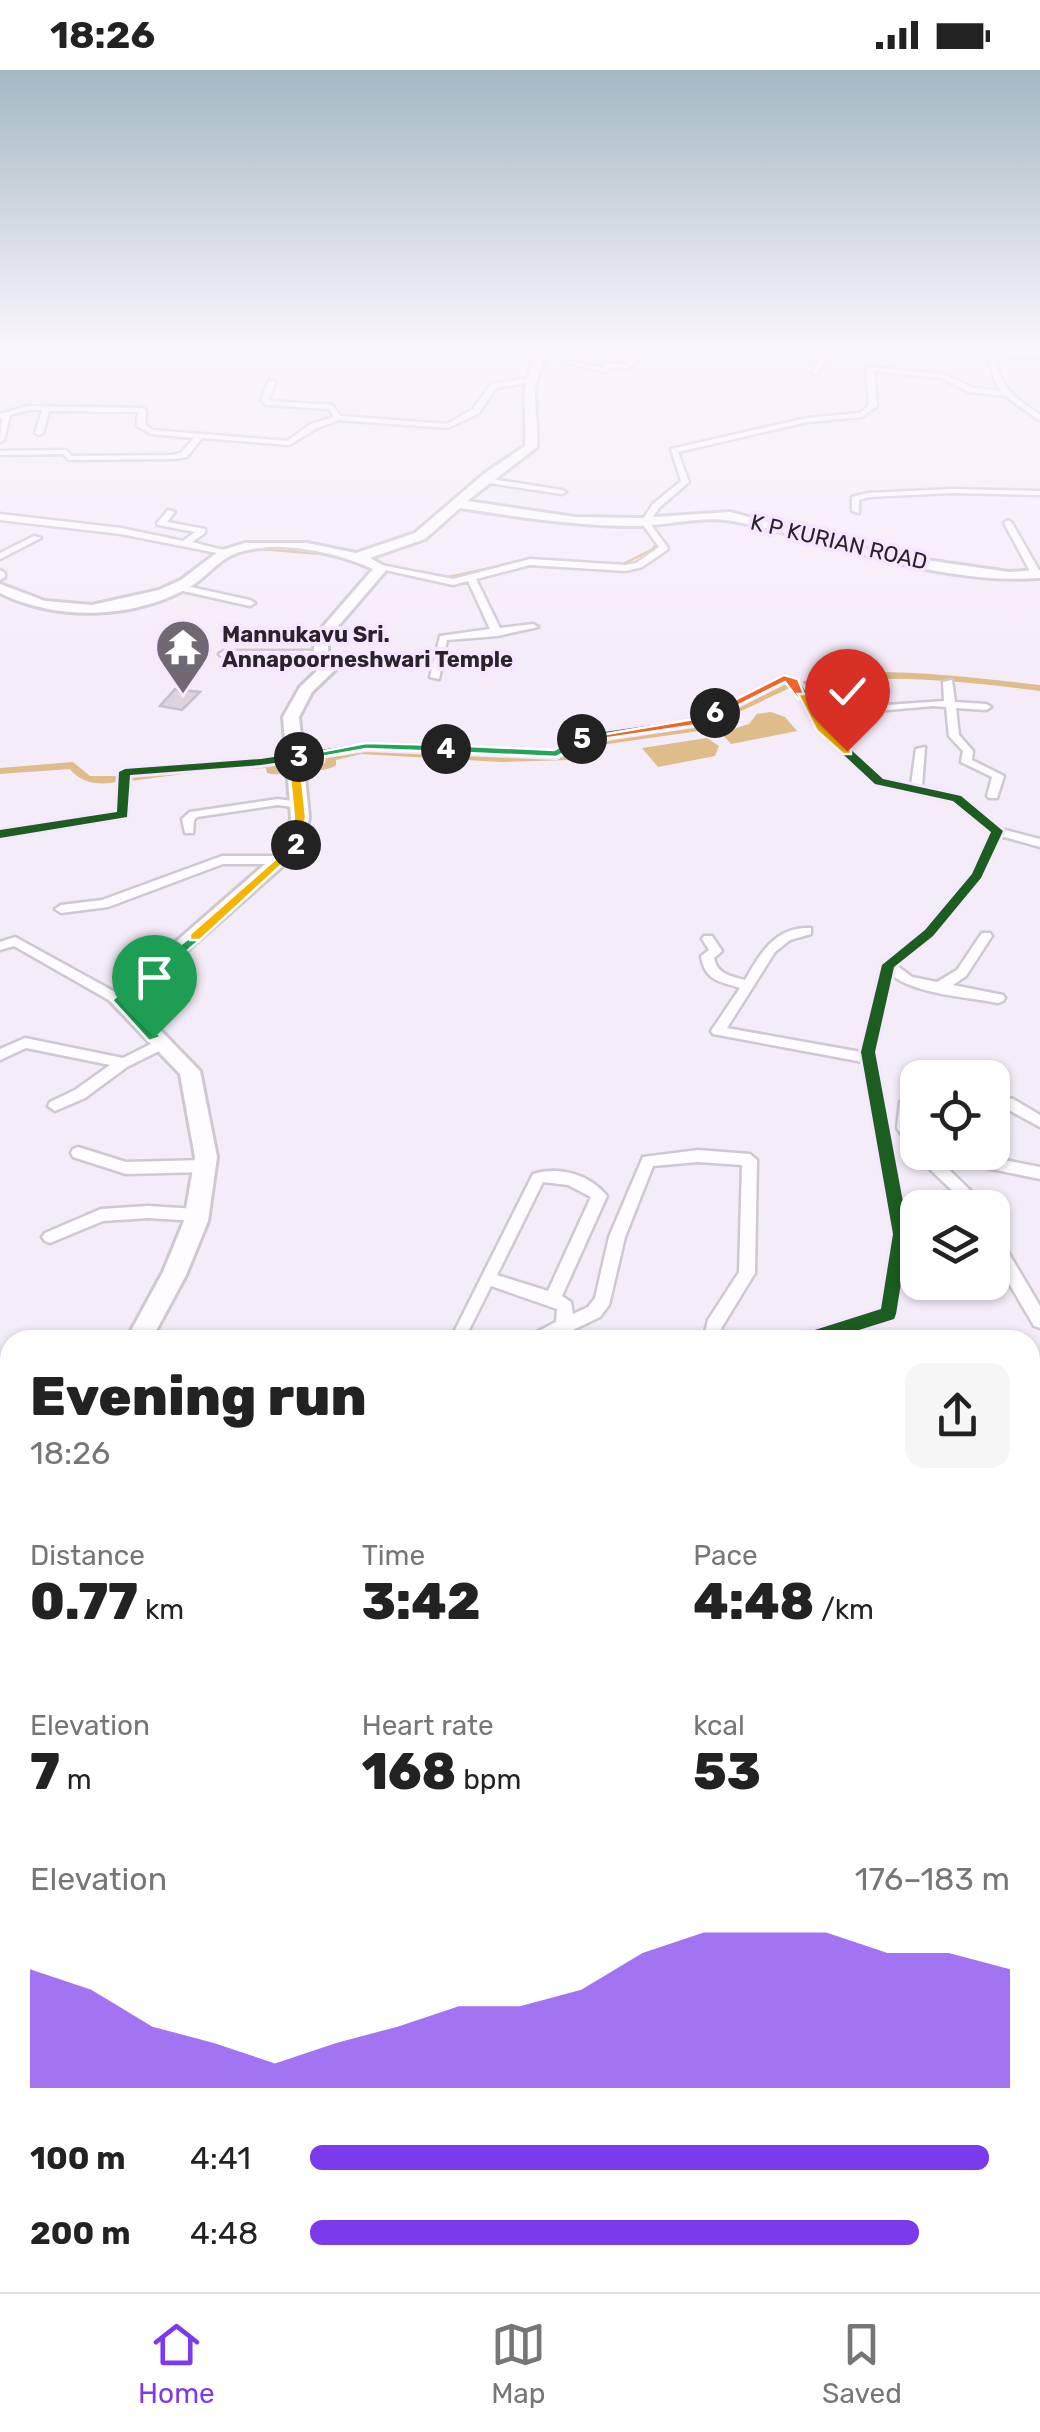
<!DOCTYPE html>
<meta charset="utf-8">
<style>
:root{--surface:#fff;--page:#f6f6f6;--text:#222;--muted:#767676;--line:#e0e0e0;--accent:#7c3aed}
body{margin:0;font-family:Rubik,sans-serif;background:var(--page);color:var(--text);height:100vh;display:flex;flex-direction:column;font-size:38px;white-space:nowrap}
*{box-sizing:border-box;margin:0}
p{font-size:32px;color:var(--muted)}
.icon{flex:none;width:55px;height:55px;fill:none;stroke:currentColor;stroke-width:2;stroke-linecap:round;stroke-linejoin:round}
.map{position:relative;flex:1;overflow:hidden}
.drawer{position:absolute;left:0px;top:1260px;width:1040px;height:962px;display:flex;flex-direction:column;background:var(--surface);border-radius:30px 30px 0 0;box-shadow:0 2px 8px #0004}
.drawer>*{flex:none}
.fabs{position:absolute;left:900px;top:990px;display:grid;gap:20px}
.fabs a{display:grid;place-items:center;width:110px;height:110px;border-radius:20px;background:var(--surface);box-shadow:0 2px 8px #0004;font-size:50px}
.pin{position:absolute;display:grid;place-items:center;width:85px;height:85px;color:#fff;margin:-102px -42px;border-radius:50% 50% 50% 0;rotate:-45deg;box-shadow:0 0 10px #0007}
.pin .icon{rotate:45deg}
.km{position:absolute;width:50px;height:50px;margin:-25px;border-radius:50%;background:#222;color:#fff;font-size:28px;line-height:50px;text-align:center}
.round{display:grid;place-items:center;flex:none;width:105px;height:105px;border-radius:20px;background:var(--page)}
.head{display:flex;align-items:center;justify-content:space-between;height:170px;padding:0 30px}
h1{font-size:55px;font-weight:800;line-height:75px}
.stats{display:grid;grid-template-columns:repeat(3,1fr);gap:15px;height:170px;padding:10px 30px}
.stats div{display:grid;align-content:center}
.stats b{font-size:50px;font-weight:800}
.stats small{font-size:28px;font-weight:400}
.stats p{font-size:28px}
.chart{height:280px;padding:20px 30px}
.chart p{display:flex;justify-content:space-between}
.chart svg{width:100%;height:180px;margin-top:10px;fill:var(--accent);opacity:.7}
ul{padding:0 30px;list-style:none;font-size:32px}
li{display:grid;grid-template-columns:160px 120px 1fr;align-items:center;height:75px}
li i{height:25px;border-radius:12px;background:var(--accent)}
.status{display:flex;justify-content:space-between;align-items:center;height:70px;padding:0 50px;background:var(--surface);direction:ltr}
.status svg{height:28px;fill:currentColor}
.menu{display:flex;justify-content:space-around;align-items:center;height:140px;border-top:2px solid var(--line);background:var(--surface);font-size:28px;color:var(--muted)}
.menu a{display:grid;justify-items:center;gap:5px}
.menu .on{color:var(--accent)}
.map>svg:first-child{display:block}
.green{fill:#f0dac2}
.water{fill:#debd8b}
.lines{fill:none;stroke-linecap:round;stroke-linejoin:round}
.stream{stroke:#debd8b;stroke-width:2.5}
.canal{fill:#debd8b;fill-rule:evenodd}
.building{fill:#dbd4df;stroke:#c7bfca;stroke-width:2.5}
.street-casing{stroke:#cfc8d3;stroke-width:5}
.secondary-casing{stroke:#cfc8d3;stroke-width:6}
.street{fill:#fefcfe;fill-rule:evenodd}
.secondary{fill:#fefcfe;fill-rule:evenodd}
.cycleway-casing{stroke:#f6e6ff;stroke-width:6}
.cycleway{fill:#1b5e20;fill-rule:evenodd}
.split-1{fill:#22a559;stroke:#fff;stroke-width:2.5}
.split-2{fill:#f5b400;stroke:#fff;stroke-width:2.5}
.split-3{fill:#f5b400;stroke:#fff;stroke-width:2.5}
.split-4{fill:#22a559;stroke:#fff;stroke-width:2.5}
.split-5{fill:#22a559;stroke:#fff;stroke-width:2.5}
.split-6{fill:#f0652b;stroke:#fff;stroke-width:2.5}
.split-7{fill:#f0652b;stroke:#fff;stroke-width:2.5}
.split-8{fill:#f5b400;stroke:#fff;stroke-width:2.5}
.labels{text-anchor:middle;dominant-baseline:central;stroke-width:8;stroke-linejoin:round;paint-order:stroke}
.far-street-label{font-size:22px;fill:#29232c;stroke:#f6e6ff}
.far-poi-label{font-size:22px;font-weight:bold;fill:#29232c;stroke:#f6e6ff;text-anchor:start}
</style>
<div class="status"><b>18:26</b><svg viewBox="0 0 49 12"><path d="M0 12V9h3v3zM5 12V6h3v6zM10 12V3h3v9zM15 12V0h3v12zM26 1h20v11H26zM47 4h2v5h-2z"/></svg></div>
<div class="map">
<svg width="1040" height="2222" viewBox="0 0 1040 2222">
<rect width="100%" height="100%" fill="#f5ecf9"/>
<!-- green -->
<path class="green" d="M1040 1789V2222H820L816 2213 1030 2212V1790Z"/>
<!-- water -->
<path class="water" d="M771 642 785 647 797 661 731 674 721 663 749 654 757 644Z
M707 668 719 676 715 686 658 697 642 678Z"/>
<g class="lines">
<!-- stream -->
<path class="stream" d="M234 483 261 479 334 485
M621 495 653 479 657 472
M444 508 532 489"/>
<!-- canal -->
<path class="canal" d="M860 602C921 601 980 608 1040 615V621C960 611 881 602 801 616L796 613 830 605Z
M787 613 796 615 699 661 587 677 569 690 501 692 361 684 336 690V695C329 700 311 703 304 698L325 693 326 686 361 678 501 686 566 684 584 671 693 656Z
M271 691 275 692 276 697H285L291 700C286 705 274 705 267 703L266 698 248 699 243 696 248 693Z
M73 692 90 706H118L124 709C106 717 82 715 70 699L0 704V698Z
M210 695 214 696V700L130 711 124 708 130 705Z"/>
</g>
<!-- building -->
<path class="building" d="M175 619 200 622 182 640 160 636Z"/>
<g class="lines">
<!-- street casing -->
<g class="street-casing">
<path id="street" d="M467 280H491L543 287 540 289Z
M603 280H615L606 282Z
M643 280H650L627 299 613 297 604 302 567 293 571 291 603 298 605 296 601 294 605 292 625 295Z
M826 280H832L818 303H812Z
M993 281 996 283C998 318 1013 326 1040 345V351L1005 326 969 322 941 308 874 301 877 336 862 347 807 352 678 382 689 412 659 438 649 452 668 478 667 480 642 497 626 501 530 495 476 509 500 558 533 554 538 557 497 566 447 570 439 609 430 607 440 566 490 559 468 511 453 515 376 498 381 495 453 509 530 489 626 495 636 493 659 477 641 452 653 434 681 411 671 379 807 348 860 343 869 335 866 299 870 297 943 304 974 318 1001 321C992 309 990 297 990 283Z
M528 308 531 312 496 318 479 343 448 358 339 350 317 358 289 375 202 368 187 387 173 389 69 390 63 384 0 385V381L66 380 72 386 173 385 181 383 194 368 151 364 137 356 138 342 49 341 43 363 39 365 35 363 42 340H28L10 345 4 370 0 372 2 348H0V344L28 336 142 338 146 340 145 355 153 360 287 371 311 354 334 347 329 339 266 335 261 330 269 310 276 312 269 329 271 331 332 335 341 346 447 354 473 339 491 314Z
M485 408 562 420 566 422 562 424 482 412V408Z
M952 419 1040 421V425L952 423 869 427 859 430V443L852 441V427L868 423Z
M168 440 175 442 167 452 205 459V463L192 472 231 482 227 485 121 464 0 450V444L121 458 183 471 195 462 158 455 157 453Z
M1008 450 1012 453 1040 502V507L1032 505 1004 453Z
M34 466 41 468 0 489V483Z
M0 500 5 503V507L0 510Z
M177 514 250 530 255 533 250 536 174 519 172 517Z
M224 581H321L326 584 321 587 221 586 219 584Z
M784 605 798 609 816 640 944 631 943 612 952 610 955 632 986 634 991 637 986 640 956 638 959 665 973 681 972 690 1004 706 997 728H989L987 726 992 707 961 692 963 681 949 666 946 637 933 636 820 646 825 656 883 709 911 715 916 679 925 677 922 717 961 726 1001 759 1040 769V777L1001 766 981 808 933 866 896 895 912 907 937 912 957 900 982 863H990L992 866 966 906 953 915 1003 925 1005 928 1003 931 998 933C967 927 915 924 892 905L875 982 909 1164 896 1244 894 1249 827 1270H797L799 1265 881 1239 893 1164 863 992 713 964 711 961 740 918C719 911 705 911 701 886L709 880 702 869 704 866H712L722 881 714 888C717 904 730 906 745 910 760 883 776 856 811 858V864L790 870 775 882 727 958 861 982 882 895 925 860 972 804 991 762 953 731 875 714 817 660 790 613 785 611 701 654 587 671 556 687 366 679 261 695 130 705 127 747 0 768V760L117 742 119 702 125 699 261 689 366 673 554 681 584 665 694 649Z
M278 729 299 732 305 735 299 738 278 735 197 747 194 750 193 763H185L182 749 190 742Z
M222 786H282L288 790 282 794H223L108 837 61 843 55 839 61 835 102 830Z
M15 867 124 927 126 930 119 935 114 933 14 876 0 880V872Z
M25 968 123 988 157 971 162 969 169 974 167 977 127 997 85 1028 55 1041 48 1036 50 1032 75 1020 110 995 26 978 0 990V979Z
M992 1026 1013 1029 1040 1045V1057L1005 1038 992 1036Z
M918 1027V1037L912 1039C911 1056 918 1066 918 1082H964L1040 1097V1109L937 1088 971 1121 980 1138H965L961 1129 916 1086 897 1058 900 1032Z
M78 1077 126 1092 205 1090 210 1092 212 1096 210 1100 205 1102 126 1104 73 1087 71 1083 73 1079Z
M698 1080 750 1084 757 1090 755 1203 722 1257 719 1270H703L708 1250 739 1202 742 1095 698 1092 653 1096 625 1167 609 1235 600 1247 552 1270H529L531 1265 556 1252 557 1239 491 1216 464 1270H450L533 1104C558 1096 590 1104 607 1126L562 1226 571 1232 573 1244 588 1237 595 1228 609 1167 643 1087ZM543 1112 568 1115 591 1127 548 1221 497 1205Z
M148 1136 197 1139 202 1141 205 1145 202 1149 197 1151 148 1148 103 1151 50 1173 45 1171 42 1167 45 1163 101 1139Z
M992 1163 998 1165 1040 1236V1258L1034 1256 992 1184Z
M0 1348 10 1355V1376L0 1369Z
M0 1801 10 1806V1829L0 1824Z
M210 2212H236V2222H210Z
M338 2212H364V2222H338Z"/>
</g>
<!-- secondary casing -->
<g class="secondary-casing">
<path id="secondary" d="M541 280H551C525 316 539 337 537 377L467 431 575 447 639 448 730 442 884 484 1009 502 1040 500V508C931 515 837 471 733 451 703 445 666 456 634 456 575 456 518 447 460 438L425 469 370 488 388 498 328 568V584L338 597 312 622 299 647 309 747 304 777 131 930 200 1001 217 1087 208 1151 186 1205 151 1270H126L163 1202 184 1151 195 1087 180 1004 109 930 287 775 291 747 283 647 300 617 322 596 314 584V567L373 499C335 482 277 469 237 483 219 489 208 505 193 515 137 549 58 552 0 523V514L45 531 92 535 159 520 181 510 219 481 245 473H307L356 483 415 463 485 403 525 376C528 339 516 312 541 280Z
M956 280 1040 282V288L961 283Z
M10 1590V1635L0 1639V1594Z
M1030 1606H1040V1636H1030Z
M0 1688 10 1690V1722L0 1720Z"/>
</g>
<!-- street -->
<use href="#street" class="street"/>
<!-- secondary -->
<use href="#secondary" class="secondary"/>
<!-- cycleway casing -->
<g class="cycleway-casing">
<path id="cycleway" d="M784 605 798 609 825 656 883 709 961 726 1003 761 981 808 933 866 894 897 875 982 909 1164 896 1244 894 1249 827 1270H797L799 1265 881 1239 893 1164 861 982 882 895 925 860 972 804 991 762 953 731 875 714 817 660 790 613 785 611 701 654 587 671 556 687 366 679 261 695 130 705 127 747 0 768V760L117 742 119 702 125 699 261 689 366 673 554 681 584 665 694 649Z"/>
</g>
<!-- cycleway -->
<use href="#cycleway" class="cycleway"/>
</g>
<!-- sky -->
<linearGradient id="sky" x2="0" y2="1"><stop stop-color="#a4b8c3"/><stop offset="0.47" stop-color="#faf6fc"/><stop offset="1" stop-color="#faf6fc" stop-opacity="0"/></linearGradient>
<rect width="1040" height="591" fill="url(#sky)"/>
<!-- split-1 -->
<path class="split-1" d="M195 863 202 867 200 870 128 931 161 967 149 971 112 930Z"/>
<!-- split-2 -->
<path class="split-2" d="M296 771 302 775 300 778 200 870H190V864Z"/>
<!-- split-3 -->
<path class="split-3" d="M299 684 305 687 300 691 306 747 302 775 296 779 289 775 294 747 288 688Z"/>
<!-- split-4 -->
<path class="split-4" d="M366 673 446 675 452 679 446 682 366 679 299 691 293 687Z"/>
<!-- split-5 -->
<path class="split-5" d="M582 665 587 671 556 687 446 682 440 679 446 675 554 680Z"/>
<!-- split-6 -->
<path class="split-6" d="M711 641 721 643 697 655 582 672 577 669 694 649Z"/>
<!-- split-7 -->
<path class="split-7" d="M784 605 798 609 806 629H798L785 612 719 645 709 643Z"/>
<!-- split-8 -->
<path class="split-8" d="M798 624H806L826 656 851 679V684H843L817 661Z"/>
<!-- icons -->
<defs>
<g id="temple-pin" transform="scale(2.875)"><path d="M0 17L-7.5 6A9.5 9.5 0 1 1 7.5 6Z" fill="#706974" stroke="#f6e6ff"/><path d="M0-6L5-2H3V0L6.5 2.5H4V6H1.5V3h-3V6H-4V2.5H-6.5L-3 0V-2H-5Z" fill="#fff"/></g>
</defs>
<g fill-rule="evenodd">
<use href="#temple-pin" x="183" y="577"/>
</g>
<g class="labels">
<!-- far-street labels -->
<g class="far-street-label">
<text transform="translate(839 472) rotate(13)">K P KURIAN ROAD</text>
</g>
<!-- far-poi labels -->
<g class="far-poi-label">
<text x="222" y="564">Mannukavu Sri.<tspan x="222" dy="25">Annapoorneshwari Temple</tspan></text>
</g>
</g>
</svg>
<div class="fabs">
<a><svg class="icon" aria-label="locate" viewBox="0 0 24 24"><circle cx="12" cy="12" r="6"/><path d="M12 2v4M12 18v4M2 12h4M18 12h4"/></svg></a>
<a><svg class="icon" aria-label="layers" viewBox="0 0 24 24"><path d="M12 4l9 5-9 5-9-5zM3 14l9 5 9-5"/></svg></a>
</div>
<div class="pin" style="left:154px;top:967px;background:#1e9e55"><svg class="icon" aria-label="arrive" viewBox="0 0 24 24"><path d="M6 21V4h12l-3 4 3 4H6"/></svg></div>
<div class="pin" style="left:847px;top:681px;background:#d93025"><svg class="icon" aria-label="check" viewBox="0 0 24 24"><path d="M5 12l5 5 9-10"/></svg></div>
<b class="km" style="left:296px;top:775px">2</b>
<b class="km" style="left:299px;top:687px">3</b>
<b class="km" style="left:446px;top:679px">4</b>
<b class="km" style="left:582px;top:669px">5</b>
<b class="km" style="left:715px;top:643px">6</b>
<section class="drawer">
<div class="head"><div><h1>Evening run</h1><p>18:26</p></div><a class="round"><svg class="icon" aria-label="share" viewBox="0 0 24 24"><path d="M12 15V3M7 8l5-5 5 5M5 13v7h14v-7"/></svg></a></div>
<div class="stats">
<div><p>Distance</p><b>0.77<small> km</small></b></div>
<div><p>Time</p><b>3:42</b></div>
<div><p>Pace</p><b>4:48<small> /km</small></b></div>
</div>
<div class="stats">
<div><p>Elevation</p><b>7<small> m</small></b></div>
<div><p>Heart rate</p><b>168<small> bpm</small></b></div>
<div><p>kcal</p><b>53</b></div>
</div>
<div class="chart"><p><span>Elevation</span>176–183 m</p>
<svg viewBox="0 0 160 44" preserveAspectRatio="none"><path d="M0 44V15L10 20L20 29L30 33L40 38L50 33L60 29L70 24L80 24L90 20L100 11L110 6L120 6L130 6L140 11L150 11L160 15V44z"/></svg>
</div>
<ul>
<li><b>100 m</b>4:41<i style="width:97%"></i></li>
<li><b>200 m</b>4:48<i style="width:87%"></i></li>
</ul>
</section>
</div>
<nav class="menu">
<a class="on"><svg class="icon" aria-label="home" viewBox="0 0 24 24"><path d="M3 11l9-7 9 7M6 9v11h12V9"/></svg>Home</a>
<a><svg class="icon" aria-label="map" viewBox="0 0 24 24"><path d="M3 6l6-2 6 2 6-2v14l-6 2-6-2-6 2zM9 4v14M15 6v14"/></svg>Map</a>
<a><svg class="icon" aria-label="saved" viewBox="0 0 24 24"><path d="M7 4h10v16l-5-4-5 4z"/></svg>Saved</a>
</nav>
